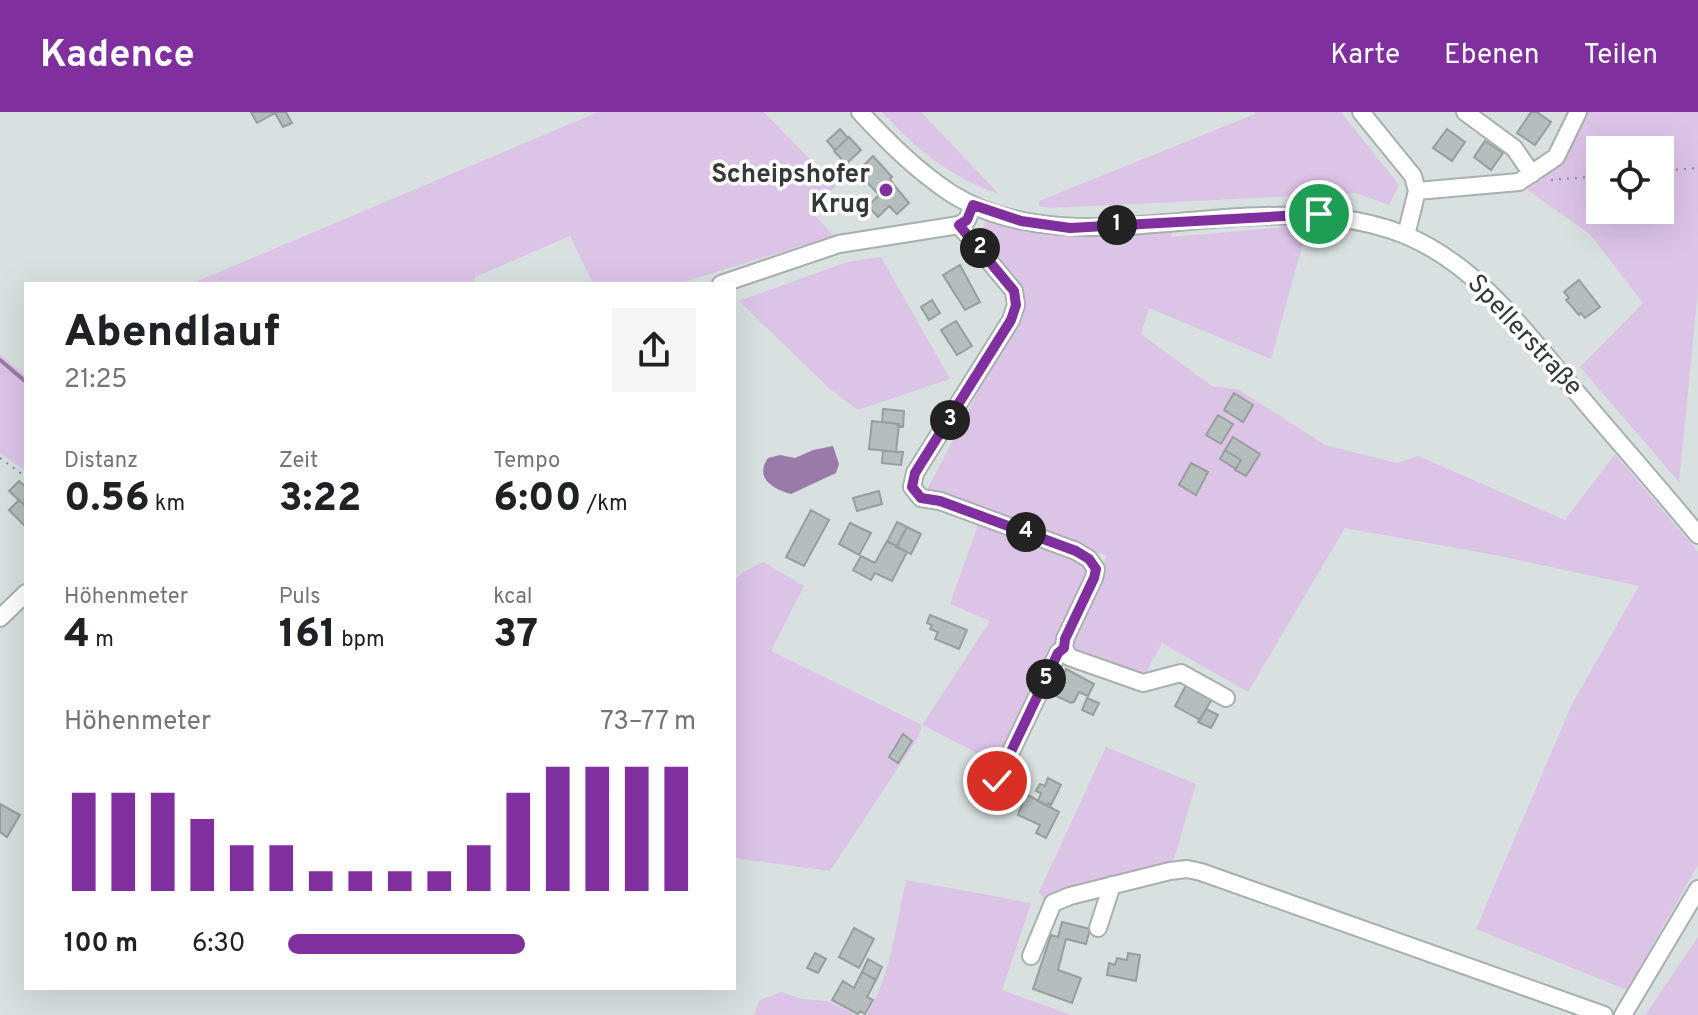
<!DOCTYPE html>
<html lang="de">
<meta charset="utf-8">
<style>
:root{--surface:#fff;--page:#f6f6f6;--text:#202124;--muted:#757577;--accent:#802f9f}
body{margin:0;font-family:Overpass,sans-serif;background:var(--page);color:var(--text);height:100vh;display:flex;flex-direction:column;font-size:30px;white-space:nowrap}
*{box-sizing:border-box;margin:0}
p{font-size:26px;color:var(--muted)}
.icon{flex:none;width:44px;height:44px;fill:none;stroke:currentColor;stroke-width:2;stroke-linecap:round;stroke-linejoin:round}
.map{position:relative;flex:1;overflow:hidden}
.drawer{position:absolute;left:24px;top:170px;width:712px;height:708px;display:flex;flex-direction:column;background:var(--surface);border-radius:0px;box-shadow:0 8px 32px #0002}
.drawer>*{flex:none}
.tools{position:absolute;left:1586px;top:24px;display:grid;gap:16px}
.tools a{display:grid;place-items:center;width:88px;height:88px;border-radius:0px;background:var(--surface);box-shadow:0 8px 32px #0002;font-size:40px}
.pin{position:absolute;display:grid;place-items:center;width:68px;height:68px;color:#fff;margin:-34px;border:4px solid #fff;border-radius:50%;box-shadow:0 2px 8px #0007}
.km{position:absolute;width:40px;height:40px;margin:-20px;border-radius:50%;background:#222;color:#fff;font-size:22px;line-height:40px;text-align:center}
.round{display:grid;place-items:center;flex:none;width:84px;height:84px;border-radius:0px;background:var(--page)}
.head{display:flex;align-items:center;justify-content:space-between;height:136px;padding:0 40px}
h1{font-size:44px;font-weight:800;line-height:60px}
.figures{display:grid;grid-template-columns:repeat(3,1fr);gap:12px;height:136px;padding:8px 40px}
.figures div{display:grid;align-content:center}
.figures b{font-size:40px;font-weight:800}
.figures small{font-size:22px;font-weight:400}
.figures p{font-size:22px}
.chart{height:224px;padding:16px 40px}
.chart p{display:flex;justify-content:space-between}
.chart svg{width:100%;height:144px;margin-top:8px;stroke:var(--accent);stroke-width:6}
ul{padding:0 40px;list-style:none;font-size:26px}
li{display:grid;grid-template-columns:128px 96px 1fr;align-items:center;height:60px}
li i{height:20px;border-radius:10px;background:var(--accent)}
header{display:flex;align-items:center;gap:48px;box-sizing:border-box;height:112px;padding:0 40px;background:var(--accent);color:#fff}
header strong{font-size:38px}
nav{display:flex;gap:44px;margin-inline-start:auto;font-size:28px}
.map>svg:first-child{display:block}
.green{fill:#dcc4e7;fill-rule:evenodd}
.water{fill:#9a7aa9}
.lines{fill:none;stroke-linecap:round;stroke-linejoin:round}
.stream{stroke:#9a7aa9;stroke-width:4}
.building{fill:#b5bdbd;stroke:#979f9e;stroke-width:2}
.minor-casing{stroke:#a7afaf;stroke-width:20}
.path{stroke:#878d8d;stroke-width:2;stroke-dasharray:2 6;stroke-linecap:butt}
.minor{stroke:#fff;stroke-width:16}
.route-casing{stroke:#fff;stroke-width:16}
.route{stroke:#802f9f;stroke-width:10}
.poi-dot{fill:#802f9f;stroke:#fff;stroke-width:3}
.labels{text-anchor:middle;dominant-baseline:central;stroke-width:7;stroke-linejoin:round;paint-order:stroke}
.poi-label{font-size:26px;font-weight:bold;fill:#353938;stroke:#fff;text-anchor:end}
.street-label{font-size:26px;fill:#353938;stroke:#fff}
</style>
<header>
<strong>Kadence</strong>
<nav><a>Karte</a><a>Ebenen</a><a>Teilen</a></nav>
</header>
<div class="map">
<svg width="1698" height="903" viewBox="0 0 1698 903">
<rect width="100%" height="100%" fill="#d8e0e0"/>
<!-- green -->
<path class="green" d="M598 0H764L836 74 810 98 834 124 677 172H593L570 124 475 165 474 172H201L198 169Z
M882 0H921L999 82C951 66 916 37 882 0Z
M1254 0H1341L1399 73 1389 93 1356 81 1051 96 1039 94V89L1255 2Z
M1583 0H1698V179L1679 370 1580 255 1643 191 1590 122 1527 78 1558 54ZM1600 38H1660V98H1600Z
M987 107 1022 119 1070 124 1173 119 1171 125 1308 113 1271 247 1149 196 1141 222 1212 274 1239 278 1325 333 1397 351 1418 344 1565 408 1615 342 1698 440V753L1627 878 1476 817 1572 592 1639 474 1495 443 1345 416 1248 580 1162 531 1143 566 1072 539 1071 526 1107 444 926 380 1020 199 1023 183 1019 172 979 122Z
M881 145 950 267 858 298 831 278 739 189 847 150Z
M0 243 26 264V359L0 341Z
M979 410 1081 450 1088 466 999 652 922 613 919 624 830 759 734 746V469L742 461 763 450 804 474 771 539 922 613 990 509 950 492Z
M1106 635 1196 672 1172 754 1047 791 1039 780Z
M906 768 1031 791 1002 878 1071 903H867C891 864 896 812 906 768Z
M1698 825V903H1645Z
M781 880 802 887 827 889 857 903H754L760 888Z"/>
<!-- water -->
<path class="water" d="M833 334 839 352 836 361 791 382C773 377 754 366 768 346L780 343 795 346 813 338Z"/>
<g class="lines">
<!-- stream -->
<path class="stream" d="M0 248 26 270"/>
</g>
<!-- building -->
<path class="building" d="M251 0H286L292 11 283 15 275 1 257 11Z
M1531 0H1537L1551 10 1535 33 1517 21Z
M840 17 848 26 835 38 827 29Z
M1447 17 1465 30 1452 49 1433 36Z
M849 25 861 38 846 52 834 39Z
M1485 29 1503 41 1491 58 1474 45Z
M873 44 892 65 890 67 893 72 909 91 897 102 889 94 878 105 868 94 879 83 867 70 864 73 854 63Z
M839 55 848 64 839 72 830 63Z
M960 153 980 190 965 198 943 163Z
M1579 168 1600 195 1585 206 1581 201 1579 203 1566 188 1569 186 1564 180Z
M932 188 940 201 929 208 921 195Z
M956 209 972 234 957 243 941 218Z
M1234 281 1253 293 1243 310 1224 298Z
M883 297 904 299 903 315 898 314 899 312 882 310Z
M1218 303 1233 312 1221 332 1206 323Z
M872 309 899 312 896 340 869 337Z
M1233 325 1260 342 1246 364 1235 358 1241 348 1225 338Z
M1225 338 1241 348 1236 357 1220 347Z
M883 339 903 340 901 353 882 351Z
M1191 351 1208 360 1196 383 1179 373Z
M19 369 26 375 24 393 9 379Z
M879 379 882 392 857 399 853 386Z
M19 388 26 395V415L9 398Z
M811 398 829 408 804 454 786 445Z
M897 410 907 415 897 434 887 430Z
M850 411 871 421 859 443 839 432Z
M907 415 921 422 911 442 896 435Z
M887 429 907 440 892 469 875 461 871 468 853 458 861 444 875 451Z
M930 503 967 518 959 537 935 527 938 520 930 517 932 513 927 511Z
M1066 557 1094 572 1088 584 1079 580 1074 590 1071 591 1054 583Z
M1186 573 1212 587 1200 608 1175 594Z
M1087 586 1099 591 1093 603 1082 598Z
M1206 597 1218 603 1211 616 1198 610Z
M903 622 912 629 898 651 889 645Z
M1048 666 1061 673 1051 693 1048 691 1047 694 1038 689 1041 681 1036 679 1040 672 1045 674Z
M1026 682 1059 700 1046 726 1036 721 1040 713 1018 703Z
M0 692 20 703 7 725 0 720Z
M1062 810 1090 817 1086 832 1066 827 1058 858 1081 866 1072 891 1033 877 1051 823 1058 825Z
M854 816 874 827 859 856 839 845Z
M815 841 826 847 818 861 807 856Z
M1128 841 1140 843 1136 869 1107 863 1109 851 1115 853 1117 846 1127 848Z
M868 847 882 855 876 868 862 860Z
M862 860 876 868 867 885 873 888 865 902 860 899 858 902 832 888 843 869 854 876Z"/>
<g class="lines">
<!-- minor casing -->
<g class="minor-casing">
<path id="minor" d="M860 0C888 30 915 57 949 80 1039 139 1163 106 1263 104 1312 103 1358 104 1405 123 1477 153 1524 218 1573 276 1614 325 1657 373 1698 423
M1361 0 1413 64 1417 79 1406 123
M1465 0 1514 36 1532 62
M1417 79 1519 70 1556 45 1578 0
M959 113 1014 179 1016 193 1011 208 915 361 912 375 921 386 940 389 1076 439 1089 447 1096 457 1094 466 1065 527 1064 536 1069 545 1143 571 1181 561 1226 586
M721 172 839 132 959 113 967 108 973 93
M0 506 26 481
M997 669 1058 541 1064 536
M1098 816 1112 773
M1031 844 1053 791 1070 784 1170 759 1187 757 1201 760 1604 903
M1623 903 1698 777"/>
</g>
<!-- path -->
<path class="path" d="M1660 59 1698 56
M1551 68 1600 64
M0 346 26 365"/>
<!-- minor -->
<use href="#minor" class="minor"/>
</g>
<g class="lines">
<!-- route casing -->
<g class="route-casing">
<path id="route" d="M997 669 1058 541 1064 536 1065 527 1094 466 1096 457 1089 447 1076 439 940 389 921 386 912 375 915 361 1011 208 1016 193 1014 179 959 113 967 108 973 93 1021 109 1070 116 1319 102"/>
</g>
<!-- route -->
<use href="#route" class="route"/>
</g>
<!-- markers -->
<circle class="poi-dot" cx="886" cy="78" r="8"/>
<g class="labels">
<!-- poi labels -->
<g class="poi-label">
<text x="870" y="63">Scheipshofer<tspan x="870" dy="30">Krug</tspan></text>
</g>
<!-- street labels -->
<g class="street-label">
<text transform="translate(1524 224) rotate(47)">Spellerstraße</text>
</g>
</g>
</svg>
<div class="tools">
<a><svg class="icon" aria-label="locate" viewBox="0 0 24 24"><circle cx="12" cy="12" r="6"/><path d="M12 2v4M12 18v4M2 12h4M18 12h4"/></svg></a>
</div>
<div class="pin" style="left:1319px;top:102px;background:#1e9e55"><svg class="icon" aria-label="arrive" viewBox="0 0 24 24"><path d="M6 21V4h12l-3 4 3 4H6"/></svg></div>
<div class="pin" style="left:997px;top:669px;background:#d93025"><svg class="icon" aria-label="check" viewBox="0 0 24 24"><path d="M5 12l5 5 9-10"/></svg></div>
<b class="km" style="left:1117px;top:113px">1</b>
<b class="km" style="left:980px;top:136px">2</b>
<b class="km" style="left:950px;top:308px">3</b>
<b class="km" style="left:1026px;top:420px">4</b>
<b class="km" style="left:1046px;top:567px">5</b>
<section class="drawer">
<div class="head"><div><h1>Abendlauf</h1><p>21:25</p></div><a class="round"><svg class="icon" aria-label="share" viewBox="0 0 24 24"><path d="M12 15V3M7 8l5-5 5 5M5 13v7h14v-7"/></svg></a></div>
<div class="figures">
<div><p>Distanz</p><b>0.56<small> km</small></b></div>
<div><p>Zeit</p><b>3:22</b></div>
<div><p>Tempo</p><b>6:00<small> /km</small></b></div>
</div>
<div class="figures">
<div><p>Höhenmeter</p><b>4<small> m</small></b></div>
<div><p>Puls</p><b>161<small> bpm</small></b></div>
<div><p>kcal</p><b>37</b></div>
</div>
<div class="chart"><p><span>Höhenmeter</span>73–77 m</p>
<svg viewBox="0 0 160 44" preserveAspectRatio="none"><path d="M5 44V14M15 44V14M25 44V14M35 44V22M45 44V30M55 44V30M65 44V38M75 44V38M85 44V38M95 44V38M105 44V30M115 44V14M125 44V6M135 44V6M145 44V6M155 44V6"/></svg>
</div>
<ul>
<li><b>100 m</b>6:30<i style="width:58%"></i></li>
</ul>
</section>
</div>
